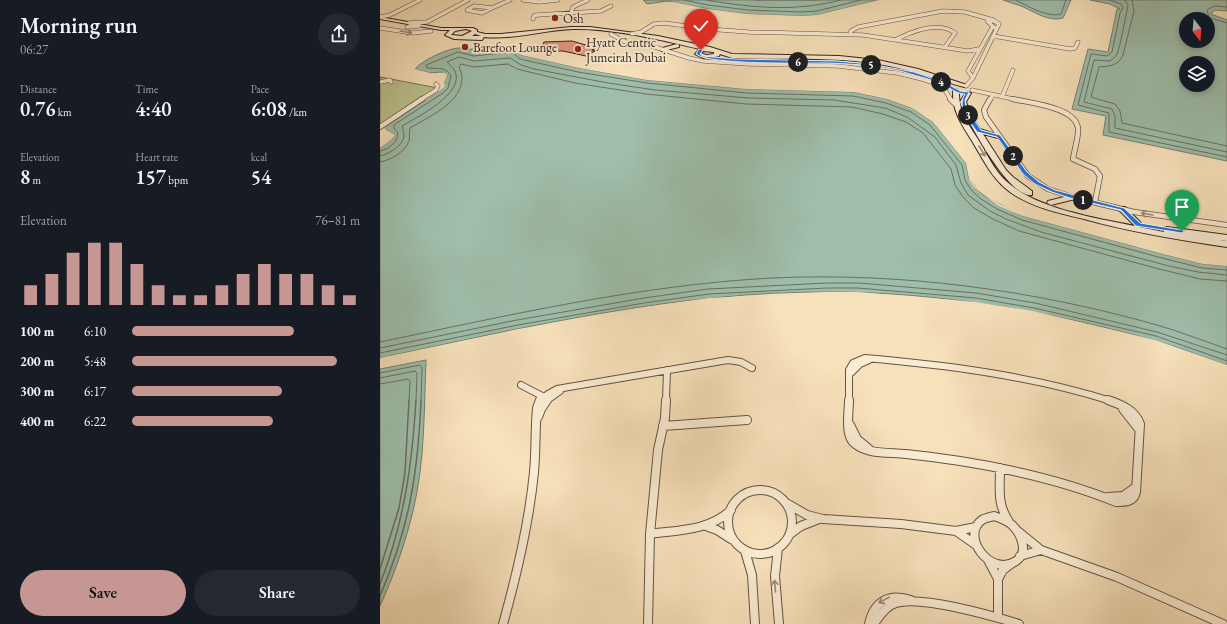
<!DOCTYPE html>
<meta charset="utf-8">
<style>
:root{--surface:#171b24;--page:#242831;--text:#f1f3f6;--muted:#9ea1a6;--accent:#c59692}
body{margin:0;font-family:"EB Garamond",serif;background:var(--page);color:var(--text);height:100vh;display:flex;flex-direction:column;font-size:15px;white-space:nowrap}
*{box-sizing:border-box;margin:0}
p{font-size:13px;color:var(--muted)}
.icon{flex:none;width:22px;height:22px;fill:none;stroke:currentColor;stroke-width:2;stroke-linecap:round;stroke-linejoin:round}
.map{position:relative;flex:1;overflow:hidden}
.details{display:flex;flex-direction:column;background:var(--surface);width:380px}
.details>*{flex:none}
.needle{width:26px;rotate:164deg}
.tools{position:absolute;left:799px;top:12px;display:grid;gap:8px}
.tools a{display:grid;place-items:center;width:36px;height:36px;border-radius:50%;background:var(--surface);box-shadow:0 2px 6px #0003;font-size:20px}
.pin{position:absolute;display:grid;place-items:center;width:34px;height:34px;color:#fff;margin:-41px -17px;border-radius:50% 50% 50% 0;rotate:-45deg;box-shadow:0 0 4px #0007}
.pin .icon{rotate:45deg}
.km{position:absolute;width:20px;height:20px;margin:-10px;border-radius:50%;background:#222;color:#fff;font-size:11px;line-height:20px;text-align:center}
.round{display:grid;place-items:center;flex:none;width:42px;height:42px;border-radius:21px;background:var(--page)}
.headline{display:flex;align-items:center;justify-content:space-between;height:68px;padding:0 20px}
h1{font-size:22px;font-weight:600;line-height:30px}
.metrics{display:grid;grid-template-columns:repeat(3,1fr);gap:6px;height:68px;padding:4px 20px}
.metrics div{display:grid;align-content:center}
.metrics b{font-size:20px;font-weight:600}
.metrics small{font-size:11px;font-weight:400}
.metrics p{font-size:11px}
.chart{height:112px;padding:8px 20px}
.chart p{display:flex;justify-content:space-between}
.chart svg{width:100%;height:72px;margin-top:4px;stroke:var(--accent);stroke-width:6}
.button{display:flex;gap:8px;margin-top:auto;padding:8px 20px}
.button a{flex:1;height:46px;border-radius:24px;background:var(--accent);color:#111;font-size:16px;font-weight:600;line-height:46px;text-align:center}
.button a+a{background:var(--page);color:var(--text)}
ul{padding:0 20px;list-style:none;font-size:13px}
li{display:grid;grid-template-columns:64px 48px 1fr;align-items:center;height:30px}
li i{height:10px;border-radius:5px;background:var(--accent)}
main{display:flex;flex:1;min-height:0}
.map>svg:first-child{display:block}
.green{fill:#bcc391;stroke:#7a7356}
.water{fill:#9ebeab;stroke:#758072;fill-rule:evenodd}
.pier{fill:#f7e1bb}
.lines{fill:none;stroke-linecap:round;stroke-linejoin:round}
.shore-far1{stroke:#6a7064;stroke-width:1}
.shore{stroke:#6a7064;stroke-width:1.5}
.building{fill:#e49981;stroke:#37231c}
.street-far3-casing{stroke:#675244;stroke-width:4.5}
.street-far2-casing{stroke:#675244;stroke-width:6}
.street-far1-casing{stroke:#675244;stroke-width:8}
.street-casing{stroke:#675244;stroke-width:10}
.secondary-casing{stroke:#37231c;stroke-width:2}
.street-far3{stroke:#faecd3;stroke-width:3.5}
.street-far2{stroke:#faecd3;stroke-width:4.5}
.street-far1{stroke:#faecd3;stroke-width:6}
.street{stroke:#faecd3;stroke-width:8}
.secondary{fill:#faecd3;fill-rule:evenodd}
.oneway{stroke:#988878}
.route{fill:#1a73e8;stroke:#fff}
.poi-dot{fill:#8f2418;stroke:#faecd3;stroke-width:1.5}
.labels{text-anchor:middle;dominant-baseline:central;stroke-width:3.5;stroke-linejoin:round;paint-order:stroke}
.far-poi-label{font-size:13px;fill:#37231c;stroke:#faecd3;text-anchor:start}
</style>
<main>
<section class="details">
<div class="headline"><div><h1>Morning run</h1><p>06:27</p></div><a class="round"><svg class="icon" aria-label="share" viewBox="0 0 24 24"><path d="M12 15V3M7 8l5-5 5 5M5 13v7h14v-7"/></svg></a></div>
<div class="metrics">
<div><p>Distance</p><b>0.76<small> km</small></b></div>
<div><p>Time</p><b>4:40</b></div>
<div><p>Pace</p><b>6:08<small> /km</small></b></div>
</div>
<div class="metrics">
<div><p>Elevation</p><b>8<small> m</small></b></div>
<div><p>Heart rate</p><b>157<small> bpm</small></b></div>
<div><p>kcal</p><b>54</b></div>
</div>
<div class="chart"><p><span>Elevation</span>76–81 m</p>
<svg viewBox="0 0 160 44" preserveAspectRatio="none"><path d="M5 44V32M15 44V25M25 44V12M35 44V6M45 44V6M55 44V19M65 44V32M75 44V38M85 44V38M95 44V32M105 44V25M115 44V19M125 44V25M135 44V25M145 44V32M155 44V38"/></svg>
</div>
<ul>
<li><b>100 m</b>6:10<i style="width:71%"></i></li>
<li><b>200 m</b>5:48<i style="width:90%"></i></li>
<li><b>300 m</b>6:17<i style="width:66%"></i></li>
<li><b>400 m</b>6:22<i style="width:62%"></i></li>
</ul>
<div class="button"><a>Save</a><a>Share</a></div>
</section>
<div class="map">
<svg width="847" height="624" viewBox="0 0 847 624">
<rect width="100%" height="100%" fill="#f7e1bb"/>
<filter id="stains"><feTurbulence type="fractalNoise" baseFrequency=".005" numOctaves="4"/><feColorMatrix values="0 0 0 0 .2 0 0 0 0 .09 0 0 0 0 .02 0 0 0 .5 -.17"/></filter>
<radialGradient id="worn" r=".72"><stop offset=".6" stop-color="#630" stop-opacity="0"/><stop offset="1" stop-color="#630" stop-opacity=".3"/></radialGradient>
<!-- green -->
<path class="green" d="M0 77 58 88 0 126Z"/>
<!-- water -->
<path class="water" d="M263 0H499L437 15 421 16 367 14 328 9 287 1 267 4Z
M623 0H691L683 18C668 22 655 12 641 6 635 4 629 2 623 0Z
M710 0H847V11L835 10 831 14 847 20V161L723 135 726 116 692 109 708 49 728 52 737 9H740L730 4ZM806 19H828V41H806ZM806 63H828V85H806Z
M138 47 136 51 141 55 199 68 267 80 366 89 474 92 507 99 532 108 553 122 586 163 589 179 603 195 643 216 783 254 823 264 847 266V365C823 357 798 347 773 340 668 311 559 292 449 292 300 291 145 327 0 358V148L11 140 15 135 5 129 7 125 61 90 67 76 61 72 50 73 35 69C43 60 66 49 78 48 83 48 88 50 94 49L92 52H95L97 50Z
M46 360C44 410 45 462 33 511 25 544 14 575 0 606V369Z"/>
<!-- pier -->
<path class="pier" d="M499 0H501L500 2 438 17 421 18 367 16 327 11 292 4 267 6 265 5 293 2 328 9 367 14 421 16 437 15Z
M138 45 140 47 139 50 142 53 199 66 267 78 367 87 474 90 508 97 533 106 554 121 588 162 590 178 595 186 620 204 644 214 703 231 823 262 847 264V266L823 264 783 254 643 216 619 206 594 187 589 179 586 163 553 122 532 108 507 99 474 92 366 89 267 80 199 68 141 55 136 51 137 47 129 48V47Z
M34 67 35 69 50 73H65L67 76 64 83 65 86 61 90 7 125 5 129 15 135 11 140 0 148V145L12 135 4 130 5 124 62 86V83L65 76 64 75 43 73 34 70Z
M446 292H478L596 302 653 311 775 340 847 365V367L774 342 653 313 595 304 478 294H446L329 300 265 309 139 331 0 360V358L139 329 265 307 329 298Z"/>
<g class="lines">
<!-- shore-far1 -->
<path class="shore-far1" d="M304 0 328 5 368 10 421 12 437 11 481 0
M326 0C374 8 414 12 461 0
M375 0H437
M636 0C647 6 668 18 681 14L686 0
M729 0 741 4 743 8 740 13 732 52 727 56 711 54 698 105 729 113V132L847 157
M744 0 748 4C748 8 739 51 737 54 736 57 732 59 730 61L714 60 704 102 732 109 735 116V128L847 152
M752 0 754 11 743 55C738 66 730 66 719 67L711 97 735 104 740 111 742 123 847 146
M847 7 835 6 828 9 827 12 830 18 847 23
M0 151C9 149 17 143 18 133L14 128V125L63 93 68 88 71 76C66 66 56 69 47 68L46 65 78 52 94 56 132 52 140 59 198 72 267 83 366 93 473 96 506 103 531 112 550 125 582 165 585 180 591 190 601 199 617 209 642 220 782 258 822 268 847 270
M0 156C9 154 23 146 24 136 24 133 23 129 22 126 37 117 85 94 75 71 73 68 70 65 67 62L79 57 94 61 130 58 141 65 154 69 228 83 275 90 369 98 454 100 505 108 527 117 555 137 576 165 581 183 588 195 610 211 626 219 661 232 789 266 818 272 847 275
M0 162C11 160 25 152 29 141 30 137 29 132 30 128 48 117 82 103 82 78 82 74 80 70 79 66L81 64 94 67 128 64 137 69 195 83 266 94 366 104 472 107 503 114 526 122 543 133 571 169 575 185 583 197 594 208 613 219 639 231 779 269 820 279 847 281
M0 342C130 315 260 285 392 278 522 272 653 290 777 325 801 332 824 341 847 349
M0 348 137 320 264 298 328 289 447 283H479L596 293 655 303 777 332 847 355
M0 353 138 325 264 303 329 294 447 288H478L596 298 654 308 776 336 847 361
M0 373 40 365 42 367 41 401
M0 378 35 371 37 373 36 401
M0 384 28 379 30 381 29 401"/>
<!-- shore -->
<path class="shore" d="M0 569 19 508 25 473 29 400
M0 584C24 523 32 465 36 400
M0 596C29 528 38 474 41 400"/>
</g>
<!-- building -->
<path class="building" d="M192 41 216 48 212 50 215 51 206 56 183 51H160L164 42Z"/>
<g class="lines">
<!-- street-far3 casing -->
<g class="street-far3-casing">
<path id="street-far3" d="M143 0 159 2 178 0
M94 6H95L112 8 102 13 87 10Z
M112 8 130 0
M191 13 193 7 208 0
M0 17 10 15 40 0
M153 19 154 16 157 15 221 11 231 6
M29 23 47 22 88 0
M27 27 39 26
M0 28 33 33 51 31
M231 34 243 41 275 47 309 58 323 61 368 64 458 66 517 73 542 79 557 84 565 90 571 100
M252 34 261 32 274 24 284 23 328 29 368 32 483 35 588 51 599 49
M470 34 471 31 478 27 563 11 585 12 613 20
M613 36 690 49 695 48 698 42
M517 39C533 31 559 21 575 33L565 47
M593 78 588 71 613 26
M0 82 10 80 11 82
M586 86 593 78 619 24 615 21H607L616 29
M592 90 638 100
M622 97 633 70
M40 100 56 90 58 86 56 84
M610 100 613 95"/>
</g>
<!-- street-far2 casing -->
<g class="street-far2-casing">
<path id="street-far2" d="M570 99 575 104
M610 99 604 110 606 117 648 176 668 189 692 197 754 212 847 225
M633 99C650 103 695 107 698 128 699 136 694 151 693 159L715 169 720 176 715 202
M0 127 42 99"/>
</g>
<!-- street-far1 casing -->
<g class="street-far1-casing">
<path id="street-far1" d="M471 373 480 364 489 360
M141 385 164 397
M160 401 168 394 177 389 348 360 361 362 372 368
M166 401 180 391
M286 401 287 370
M469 401V370L473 363 485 358C567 365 652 376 731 401"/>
</g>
<!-- street casing -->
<g class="street-casing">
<path id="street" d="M469 400C469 412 465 433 473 442 486 455 509 452 526 454 594 461 673 476 736 502 745 502 754 502 756 492L760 424C755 410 742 405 728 400
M743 409 758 428
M158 417 161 409 167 400
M470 425 477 439 489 449
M283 426 367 420
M620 468C620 487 617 504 628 520
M348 522a32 32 0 1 1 64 0a32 32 0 1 1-64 0Z
M728 497 743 496 756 487
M408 504 427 515 443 519 521 524 576 531 596 527
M614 516C620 518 626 520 631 524 640 532 650 552 636 561 610 578 580 535 602 520 605 518 611 517 614 516Z
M326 526 337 530 351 539
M576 531 596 545
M639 532 661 550 737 577 843 624
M270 534C298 530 329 531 351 510
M410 534 421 526 439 519
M398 548 395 576 399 624
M365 551 372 575 375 624
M640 556 661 550
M608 560 618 579V617
M618 579 623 570 631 564
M123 624C137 574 149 524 154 472 156 451 155 429 157 408L160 400
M268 624 270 534 278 450 285 418 286 400
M489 624C494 601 509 593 531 600
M494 624C499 616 506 606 516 603 540 595 613 616 639 624"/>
</g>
<!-- secondary casing -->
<g class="secondary-casing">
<path id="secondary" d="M0 17 61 28H93L97 30V32L105 34H121L191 27H210L278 36 330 47 352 54 459 56 498 60 538 69 587 85 584 87C555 79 528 69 498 64 450 56 401 60 352 58L340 54 339 56 326 59 315 54 320 49C281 40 232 28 193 29 163 30 134 40 104 37L102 40 74 39 65 35 70 30H61L0 19ZM86 29 92 31 82 36 71 35 75 31ZM95 34 101 36H92ZM323 51 334 52V54L326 55 321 53Z
M297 44 299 45V47L282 51 279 49Z
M576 89 579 91C578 111 589 125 599 141 607 154 614 170 626 181 656 209 716 218 755 226L738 209 742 207H745L761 223 762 225 759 227 784 232V228L787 227 847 235V241L803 235 847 241V247C799 240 751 232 704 219 678 213 651 207 630 192 612 179 603 159 592 141 582 125 572 111 573 91Z
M586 92 591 93 586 102 592 117 600 129 621 136 618 138 603 134 626 170 633 177 652 191V195C629 199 587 120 580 102Z
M692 195H695V199L671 205 667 203 668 201Z"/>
</g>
<!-- street-far3 -->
<use href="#street-far3" class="street-far3"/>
<!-- street-far2 -->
<use href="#street-far2" class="street-far2"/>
<!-- street-far1 -->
<use href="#street-far1" class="street-far1"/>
<!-- street -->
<use href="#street" class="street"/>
<!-- secondary -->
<use href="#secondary" class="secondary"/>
</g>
<!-- one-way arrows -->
<defs><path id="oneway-shaft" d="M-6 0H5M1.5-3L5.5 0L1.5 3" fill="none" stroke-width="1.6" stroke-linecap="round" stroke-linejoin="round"/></defs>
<g class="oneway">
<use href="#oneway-shaft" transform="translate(26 32) rotate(9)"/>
<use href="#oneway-shaft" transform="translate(602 151) rotate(58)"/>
<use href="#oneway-shaft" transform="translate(767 214) rotate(-170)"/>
<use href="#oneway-shaft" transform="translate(395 586) rotate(-95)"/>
<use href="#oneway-shaft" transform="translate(504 600) rotate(151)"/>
</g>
<!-- route -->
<path class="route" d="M319 49 323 50 320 54 323 56 355 59 457 61 490 64 534 72 566 83 580 91 589 92 585 100 586 107 601 130 620 135 647 172 659 182 675 190 744 208 760 223 802 230 804 231 802 233 756 226 741 210 690 198 672 192 655 184 643 174 617 137 597 132C590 121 576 108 585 94 576 94 571 88 563 85 554 80 543 78 534 75 506 66 475 64 446 63 424 63 329 65 316 54Z"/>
<!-- markers -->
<g class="poi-dot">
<circle cx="175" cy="18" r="4"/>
<circle cx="85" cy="47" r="4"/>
<circle cx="198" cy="49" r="4"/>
</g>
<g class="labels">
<!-- far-poi labels -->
<g class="far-poi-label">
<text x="183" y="18">Osh</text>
<text x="206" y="42">Hyatt Centric<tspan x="206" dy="15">Jumeirah Dubai</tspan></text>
<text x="93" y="47">Barefoot Lounge</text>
</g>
</g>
<rect width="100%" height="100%" filter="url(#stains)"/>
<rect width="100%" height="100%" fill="url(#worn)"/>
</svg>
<div class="tools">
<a><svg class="needle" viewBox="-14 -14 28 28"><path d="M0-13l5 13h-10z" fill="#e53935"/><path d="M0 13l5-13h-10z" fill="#9ea1a6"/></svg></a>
<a><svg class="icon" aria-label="layers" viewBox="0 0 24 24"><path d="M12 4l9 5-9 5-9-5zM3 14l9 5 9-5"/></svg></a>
</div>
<div class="pin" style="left:802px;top:231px;background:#1e9e55"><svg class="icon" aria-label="arrive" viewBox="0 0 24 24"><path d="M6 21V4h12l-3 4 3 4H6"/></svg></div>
<div class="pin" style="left:321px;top:50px;background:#d93025"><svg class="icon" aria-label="check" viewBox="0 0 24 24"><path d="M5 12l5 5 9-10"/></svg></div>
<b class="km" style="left:703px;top:200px">1</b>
<b class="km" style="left:633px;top:156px">2</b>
<b class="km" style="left:588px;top:115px">3</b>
<b class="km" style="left:561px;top:82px">4</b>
<b class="km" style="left:491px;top:65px">5</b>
<b class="km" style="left:418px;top:62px">6</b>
</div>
</main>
